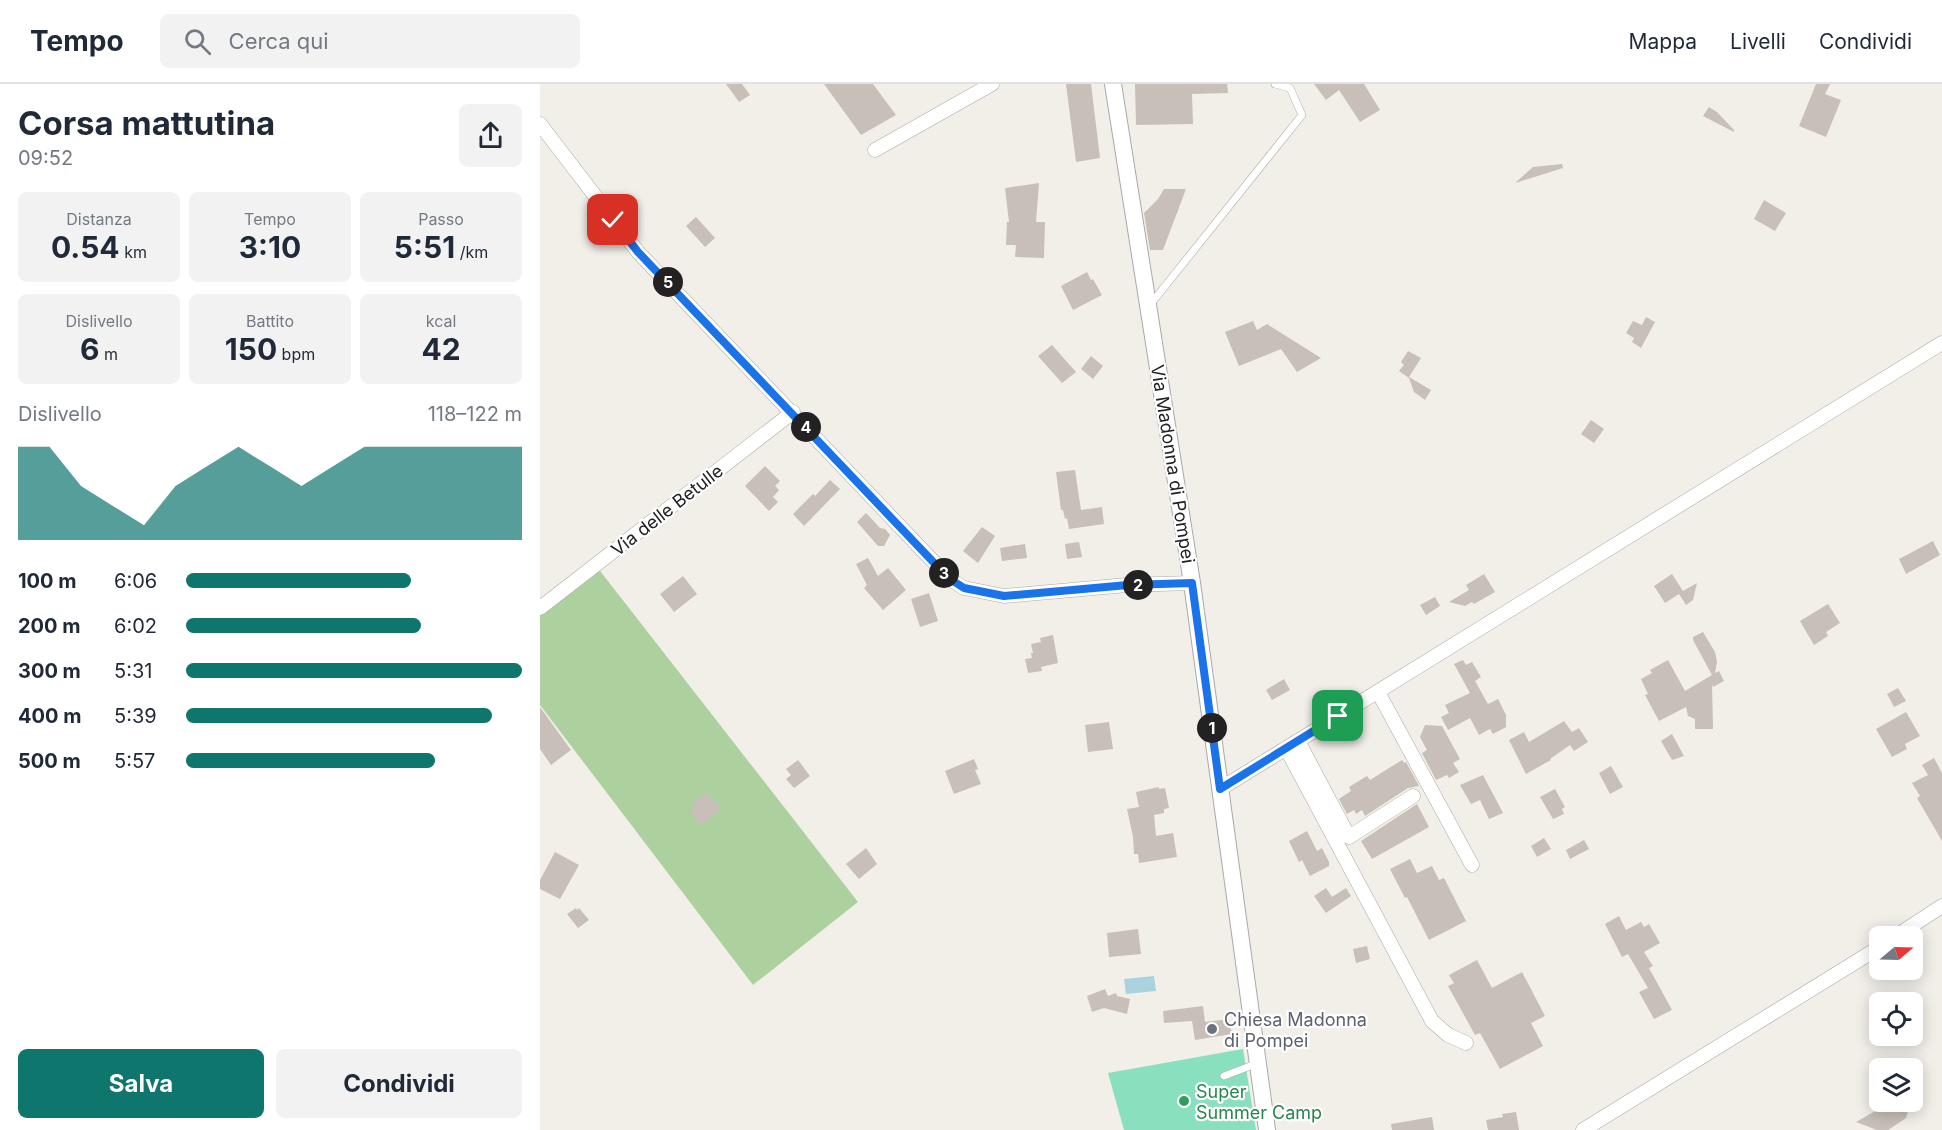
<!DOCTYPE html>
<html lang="it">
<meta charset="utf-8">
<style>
:root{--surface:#fff;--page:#f2f2f3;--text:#1f2937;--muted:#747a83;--line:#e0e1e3;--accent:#0f766e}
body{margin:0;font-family:Inter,sans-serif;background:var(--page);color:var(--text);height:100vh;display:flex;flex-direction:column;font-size:22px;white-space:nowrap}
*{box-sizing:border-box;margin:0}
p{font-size:20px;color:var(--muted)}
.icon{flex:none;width:33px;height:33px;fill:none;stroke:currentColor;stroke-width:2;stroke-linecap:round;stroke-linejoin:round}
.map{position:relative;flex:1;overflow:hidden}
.panel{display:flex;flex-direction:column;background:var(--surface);width:540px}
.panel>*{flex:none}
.needle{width:39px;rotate:71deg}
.buttons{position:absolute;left:1329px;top:842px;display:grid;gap:12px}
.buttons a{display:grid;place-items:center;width:54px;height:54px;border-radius:9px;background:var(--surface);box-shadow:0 3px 15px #0003;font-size:30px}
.pin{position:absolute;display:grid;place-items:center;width:51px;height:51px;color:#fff;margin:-26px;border-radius:12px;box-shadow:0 3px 9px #0006}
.km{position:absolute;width:30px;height:30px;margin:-15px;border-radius:50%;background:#222;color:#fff;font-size:16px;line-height:30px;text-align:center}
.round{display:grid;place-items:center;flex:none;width:63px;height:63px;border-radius:9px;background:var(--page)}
.overview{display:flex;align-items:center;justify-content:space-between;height:102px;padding:0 18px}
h1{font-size:33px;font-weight:700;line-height:45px}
.figures{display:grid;grid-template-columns:repeat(3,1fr);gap:9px;height:102px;padding:6px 18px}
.figures div{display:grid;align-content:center;border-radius:9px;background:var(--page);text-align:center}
.figures b{font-size:30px;font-weight:700}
.figures small{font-size:16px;font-weight:400}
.figures p{font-size:16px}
.chart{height:168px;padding:12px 18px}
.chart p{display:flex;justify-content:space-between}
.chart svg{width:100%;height:108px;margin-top:6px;fill:var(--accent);opacity:.7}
.button{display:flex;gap:12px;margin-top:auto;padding:12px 18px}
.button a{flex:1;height:69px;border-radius:9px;background:var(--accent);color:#fff;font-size:24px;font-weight:700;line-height:69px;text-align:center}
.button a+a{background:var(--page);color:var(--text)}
ul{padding:0 18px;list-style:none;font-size:20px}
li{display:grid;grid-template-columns:96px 72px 1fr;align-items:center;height:45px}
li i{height:15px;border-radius:8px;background:var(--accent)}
header{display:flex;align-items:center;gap:36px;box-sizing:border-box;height:84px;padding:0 30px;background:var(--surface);border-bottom:2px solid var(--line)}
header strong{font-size:28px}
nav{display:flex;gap:33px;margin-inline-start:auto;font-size:21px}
.search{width:420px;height:54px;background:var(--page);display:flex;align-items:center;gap:15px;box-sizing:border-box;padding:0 21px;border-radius:9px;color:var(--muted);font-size:22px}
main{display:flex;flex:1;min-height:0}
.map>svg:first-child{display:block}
.forest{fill:#add19e}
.pitch{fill:#88e0be}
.water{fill:#aad3df}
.building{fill:#c7bfb8}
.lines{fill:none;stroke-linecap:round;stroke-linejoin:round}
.service-casing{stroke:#a9a9a9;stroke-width:8}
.minor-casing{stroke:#a9a9a9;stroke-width:15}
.tertiary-casing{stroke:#a9a9a9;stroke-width:18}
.service{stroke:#fff;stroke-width:7}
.minor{stroke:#fff;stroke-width:14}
.tertiary{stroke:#fff;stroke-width:16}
.route-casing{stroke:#fff;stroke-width:12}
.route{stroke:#1a73e8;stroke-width:8}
.worship-dot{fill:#6b7280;stroke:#fff;stroke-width:2}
.leisure-dot{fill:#2e9e5b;stroke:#fff;stroke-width:2}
.labels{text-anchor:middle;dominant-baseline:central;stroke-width:4.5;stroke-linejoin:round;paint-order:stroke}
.street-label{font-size:18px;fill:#222;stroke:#fff}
.worship-label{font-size:18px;fill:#5b616d;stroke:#fff;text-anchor:start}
.leisure-label{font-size:18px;fill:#27864d;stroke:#fff;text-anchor:start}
</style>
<header>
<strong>Tempo</strong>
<div class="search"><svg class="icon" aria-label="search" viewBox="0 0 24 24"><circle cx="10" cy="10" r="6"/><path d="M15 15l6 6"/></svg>Cerca qui</div>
<nav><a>Mappa</a><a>Livelli</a><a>Condividi</a></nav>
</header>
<main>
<section class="panel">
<div class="overview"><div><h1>Corsa mattutina</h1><p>09:52</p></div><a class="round"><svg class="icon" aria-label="share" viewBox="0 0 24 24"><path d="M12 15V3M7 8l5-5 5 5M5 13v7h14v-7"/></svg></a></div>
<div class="figures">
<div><p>Distanza</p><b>0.54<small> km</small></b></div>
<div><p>Tempo</p><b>3:10</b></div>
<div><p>Passo</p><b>5:51<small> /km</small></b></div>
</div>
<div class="figures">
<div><p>Dislivello</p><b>6<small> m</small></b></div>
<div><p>Battito</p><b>150<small> bpm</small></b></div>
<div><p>kcal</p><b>42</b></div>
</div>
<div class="chart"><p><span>Dislivello</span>118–122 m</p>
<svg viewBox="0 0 160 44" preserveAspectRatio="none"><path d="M0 44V6L10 6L20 22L30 30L40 38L50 22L60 14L70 6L80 14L90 22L100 14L110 6L120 6L130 6L140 6L150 6L160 6V44z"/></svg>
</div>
<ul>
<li><b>100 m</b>6:06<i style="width:67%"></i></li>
<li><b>200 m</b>6:02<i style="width:70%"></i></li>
<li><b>300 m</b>5:31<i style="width:100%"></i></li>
<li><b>400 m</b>5:39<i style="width:91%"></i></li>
<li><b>500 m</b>5:57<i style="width:74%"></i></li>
</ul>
<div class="button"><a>Salva</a><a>Condividi</a></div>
</section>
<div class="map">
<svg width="1402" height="1046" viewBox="0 0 1402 1046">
<rect width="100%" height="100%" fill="#f2efe9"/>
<!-- forest -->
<path class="forest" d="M57 483 318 818 213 901 0 621V525Z"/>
<!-- pitch -->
<path class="pitch" d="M703 965 716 1046H584L568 989Z"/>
<!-- water -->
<path class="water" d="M614 892 616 907 586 910 584 895Z"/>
<!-- building -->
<path class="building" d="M186 0H202L210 11 199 18Z
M284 0H333L356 31 321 51Z
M526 0H551L560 74 536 78Z
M595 0H687L688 9 652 10 653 40 596 41Z
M774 0H824L840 26 820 38 799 6 786 16Z
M1276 0H1290L1285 10 1301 16 1286 53 1259 42Z
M1169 23 1177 28 1194 46V48L1163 32Z
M1022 80 1023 84 975 99 993 83Z
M499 99 496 138H505L504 174 475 173 476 161H466L467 138H469L465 104Z
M624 105H646L623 166H610L604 129 618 115Z
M1224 116 1246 129 1235 147 1214 135Z
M156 133 175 154 165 163 146 142Z
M547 188 551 196 553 195 562 211 533 226 521 202Z
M1106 233 1115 238 1101 264 1092 258 1094 254 1086 249 1093 237 1102 241Z
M713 237 717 246 727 240 781 274 757 288 741 265 699 282 685 248Z
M512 261 536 288 522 299 498 272Z
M868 267 881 274 869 293 891 306 885 316 874 308 869 294 859 287 864 281 861 278Z
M551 272 563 282 553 295 541 285Z
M1051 336 1064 345 1054 359 1041 350Z
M225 382 240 397 235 402 239 406 233 413 238 418 229 427 205 402Z
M535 386 541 426 562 423 564 440 529 445 527 434 525 435 523 426H521L516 388Z
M290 396 300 405 264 442 253 430 273 410 275 412Z
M326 429 340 444 345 445 350 451 344 462H338L317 438Z
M442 443 455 452 438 479 423 467Z
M1393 457 1400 471 1366 490 1359 475Z
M539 458 542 473 527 475 525 460Z
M485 460 487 474 462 477 460 464Z
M328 474 338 492 348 484 366 506 343 526 324 504 327 501 316 480Z
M944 490 955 508 934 520 932 518 925 522 909 518 929 506 926 501Z
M1132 490 1143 507 1157 499 1153 516 1146 521 1139 510 1125 519 1114 502Z
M143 492 157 510 134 528 120 510Z
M389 509 398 537 380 543 371 515Z
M895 513 900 522 886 531 880 521Z
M1288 520 1300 539 1286 548 1288 552 1274 561 1260 537Z
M1163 548 1175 568 1177 578 1175 589 1179 587 1184 597 1173 603 1172 600 1173 645H1155V635L1148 632 1146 623 1119 637 1105 611 1108 610 1101 595 1112 589 1110 586 1128 576 1145 607 1172 591 1153 556V553Z
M513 551 518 579 501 583 502 587 488 589 485 575 492 574 491 569H493L491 560 501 558 500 554Z
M923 576 926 581 932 578 941 593 935 597 948 620 958 615 966 631V643L953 650 950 645 939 651 930 634 908 646 901 633 909 629 905 621 930 609 914 580Z
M744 595 750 606 732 616 726 606Z
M1358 604 1366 617 1354 623 1347 610Z
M0 623 31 666 11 681 0 665Z
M1366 628 1380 652 1365 660 1367 665 1352 673 1336 645Z
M1024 637 1032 648 1039 644 1048 658 1034 667 1030 661 1010 675 1011 676 986 690 969 656 984 648 989 658Z
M569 638 573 665 548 668 545 641Z
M885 641 902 642 920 675 913 679 919 688 909 694 907 691 896 696 882 669 887 666 880 653Z
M1132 650 1144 672 1132 676 1121 657Z
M1394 674 1402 689V757L1377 714 1380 712 1372 699 1388 691 1382 681Z
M434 675 438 685 435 686 441 700 414 710 405 687Z
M258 676 270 692 254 704 246 695 251 691 246 685Z
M862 676 864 679 866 678 879 702 868 704 825 732 822 726 816 730 814 726 807 730 799 715 811 707 809 703 827 692 830 696Z
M1071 682 1083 703 1070 710 1059 689Z
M943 691 963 729 949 735 940 716 931 720 920 701Z
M619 703V705L625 704 629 724 624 725V729L614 731 616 752 633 749 637 773 599 779 598 770H594L593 753 587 725 599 723 596 708Z
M1015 705 1025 723 1022 725 1024 730 1013 735 1000 713Z
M164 710H168L181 725 160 742 150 727 154 721 152 719Z
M877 720 889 743 832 775 821 757Z
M767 747 777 767 782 764 789 778V782L770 792 762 776 759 778 749 757Z
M1004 754 1011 765 997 773 991 762Z
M1044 756 1049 765 1030 775 1026 766Z
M326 764 337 780 319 795 306 780Z
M15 768 39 781 20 815 0 805V796Z
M870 775 877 789 892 782 899 796 904 794 926 837 889 856 867 813 865 814 850 785Z
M786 804 792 813 806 804 811 812 786 829 774 812Z
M36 824 37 826 39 824 49 836 38 844 27 830Z
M1079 832 1086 846 1101 838 1104 843 1109 840 1120 859 1104 868 1113 882 1109 884 1132 926 1114 935 1099 908 1108 904 1088 870 1082 873 1065 840Z
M598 845 601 870 569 873 567 849Z
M827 862 830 875 816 879 813 865Z
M937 876 952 904 982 888 1005 932 991 939 1003 962 960 985 940 949 935 951 908 902 914 899 909 891Z
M565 905 568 912 576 909 577 912 590 915 587 930 564 924 552 928 547 912Z
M663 922 665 938 689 935 692 950 655 956 652 937 624 939 623 927Z
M1330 1017H1371L1366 1034 1348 1046H1337L1316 1038 1337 1026Z
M976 1028 979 1046H948L946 1036 963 1033 962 1030Z
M892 1033 894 1046H852L851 1040Z"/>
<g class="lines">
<!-- service casing -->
<g class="service-casing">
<path id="service" d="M610 221 762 31 750 4 735 0
M684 992 718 979"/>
</g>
<!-- minor casing -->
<g class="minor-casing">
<path id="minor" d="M0 40 98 168 410 495 424 504 464 512 587 501 652 499
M335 66 452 0
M0 524 253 328
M838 608 932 781
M758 657 809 753 873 712
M746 664 892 937 908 951 926 959
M680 705 1402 259
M1356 852 1402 822
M1043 1046 1340 863"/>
</g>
<!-- tertiary casing -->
<g class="tertiary-casing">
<path id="tertiary" d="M573 0 652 499 727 1046"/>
</g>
<!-- service -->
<use href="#service" class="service"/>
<!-- minor -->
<use href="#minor" class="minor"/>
<!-- tertiary -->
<use href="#tertiary" class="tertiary"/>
</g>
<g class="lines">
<!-- route casing -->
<g class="route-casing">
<path id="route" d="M73 136 98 168 398 483 410 495 424 504 464 512 588 501 652 499 680 705 798 632"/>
</g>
<!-- route -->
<use href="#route" class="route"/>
</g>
<!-- markers -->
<circle class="worship-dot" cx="672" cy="945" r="6"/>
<circle class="leisure-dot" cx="644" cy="1017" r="6"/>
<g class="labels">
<!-- street labels -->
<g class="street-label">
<text transform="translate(633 380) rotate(81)">Via Madonna di Pompei</text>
<text transform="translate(127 426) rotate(-38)">Via delle Betulle</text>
</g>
<!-- worship labels -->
<g class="worship-label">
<text x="684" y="935">Chiesa Madonna<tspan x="684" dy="21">di Pompei</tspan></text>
</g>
<!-- leisure labels -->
<g class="leisure-label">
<text x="656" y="1007">Super<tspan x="656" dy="21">Summer Camp</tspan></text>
</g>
</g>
</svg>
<div class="buttons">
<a><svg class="needle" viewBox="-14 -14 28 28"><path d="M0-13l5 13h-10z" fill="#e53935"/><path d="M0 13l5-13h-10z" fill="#747a83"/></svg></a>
<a><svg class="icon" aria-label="locate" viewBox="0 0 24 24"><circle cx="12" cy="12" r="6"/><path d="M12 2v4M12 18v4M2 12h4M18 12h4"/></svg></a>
<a><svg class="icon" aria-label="layers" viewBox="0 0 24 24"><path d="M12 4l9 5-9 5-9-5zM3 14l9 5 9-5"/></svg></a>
</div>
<div class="pin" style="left:798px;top:632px;background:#1e9e55"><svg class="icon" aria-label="arrive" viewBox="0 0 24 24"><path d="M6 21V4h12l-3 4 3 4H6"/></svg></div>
<div class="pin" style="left:73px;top:136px;background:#d93025"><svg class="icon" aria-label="check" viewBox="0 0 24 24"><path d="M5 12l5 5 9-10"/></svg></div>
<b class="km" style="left:672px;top:644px">1</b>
<b class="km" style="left:598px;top:501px">2</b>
<b class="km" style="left:404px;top:489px">3</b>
<b class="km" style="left:266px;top:343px">4</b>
<b class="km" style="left:128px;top:198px">5</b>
</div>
</main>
